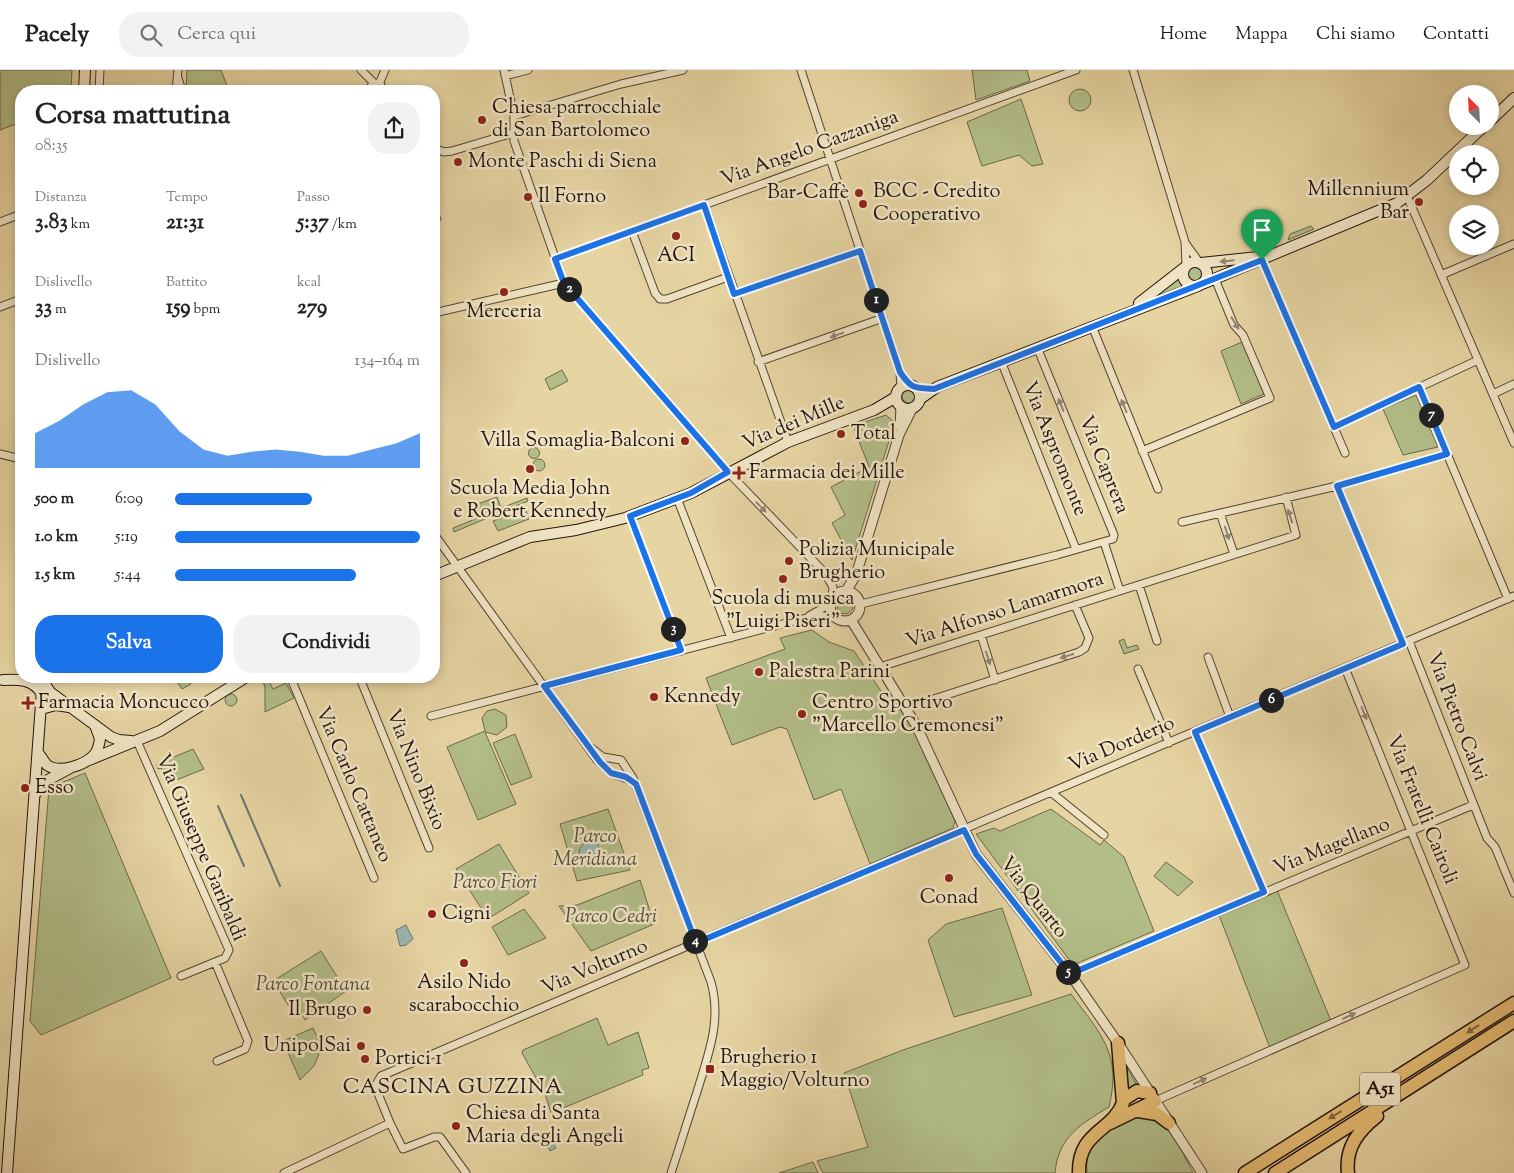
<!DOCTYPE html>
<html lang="it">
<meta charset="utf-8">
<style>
:root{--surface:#fff;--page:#f2f2f2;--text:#222;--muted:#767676;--line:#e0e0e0;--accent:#1a73e8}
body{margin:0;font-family:"Sorts Mill Goudy",serif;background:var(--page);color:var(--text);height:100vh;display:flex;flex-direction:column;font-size:19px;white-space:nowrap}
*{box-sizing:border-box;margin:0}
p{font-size:16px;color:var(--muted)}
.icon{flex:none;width:28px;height:28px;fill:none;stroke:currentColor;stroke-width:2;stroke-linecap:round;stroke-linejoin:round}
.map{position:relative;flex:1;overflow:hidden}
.details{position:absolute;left:15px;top:15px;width:425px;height:598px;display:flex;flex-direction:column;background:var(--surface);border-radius:20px;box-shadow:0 2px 8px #0003}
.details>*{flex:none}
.needle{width:32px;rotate:336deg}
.fabs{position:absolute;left:1449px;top:15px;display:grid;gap:10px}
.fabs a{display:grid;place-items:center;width:50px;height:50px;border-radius:50%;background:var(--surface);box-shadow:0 2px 8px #0003;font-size:25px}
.pin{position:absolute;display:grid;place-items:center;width:42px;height:42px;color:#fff;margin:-51px -21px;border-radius:50% 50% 50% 0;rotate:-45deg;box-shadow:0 0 5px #0007}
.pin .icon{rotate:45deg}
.km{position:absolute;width:25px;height:25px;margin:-12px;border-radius:50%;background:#222;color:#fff;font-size:14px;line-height:25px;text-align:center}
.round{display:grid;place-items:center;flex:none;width:52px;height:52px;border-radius:20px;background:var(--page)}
.headline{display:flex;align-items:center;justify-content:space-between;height:85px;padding:0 20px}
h1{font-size:28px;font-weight:800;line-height:38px}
.stats{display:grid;grid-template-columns:repeat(3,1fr);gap:8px;height:85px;padding:5px 20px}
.stats div{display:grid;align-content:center}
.stats b{font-size:21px;font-weight:800}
.stats small{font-size:14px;font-weight:400}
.stats p{font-size:14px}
.chart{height:140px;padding:10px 20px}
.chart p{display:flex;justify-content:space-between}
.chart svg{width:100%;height:90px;margin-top:5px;fill:var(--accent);opacity:.7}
.primary-button{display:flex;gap:10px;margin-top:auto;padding:10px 20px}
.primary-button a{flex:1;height:58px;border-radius:20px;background:var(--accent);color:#fff;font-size:20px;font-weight:800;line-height:58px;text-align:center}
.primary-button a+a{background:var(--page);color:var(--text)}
ul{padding:0 20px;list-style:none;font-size:16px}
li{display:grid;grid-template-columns:80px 60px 1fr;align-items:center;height:38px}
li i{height:12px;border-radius:6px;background:var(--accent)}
header{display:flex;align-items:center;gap:30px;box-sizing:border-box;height:70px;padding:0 25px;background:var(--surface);border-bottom:1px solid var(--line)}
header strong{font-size:24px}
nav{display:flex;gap:28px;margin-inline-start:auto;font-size:18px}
.search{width:350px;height:45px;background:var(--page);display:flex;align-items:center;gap:12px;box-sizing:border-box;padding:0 18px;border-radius:20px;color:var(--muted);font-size:19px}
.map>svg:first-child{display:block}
.green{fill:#b2bd88;stroke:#6a684b}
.water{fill:#9cb5b2;stroke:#6b7470}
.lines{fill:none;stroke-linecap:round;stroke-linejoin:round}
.stream{stroke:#6b7470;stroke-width:2}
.minor-casing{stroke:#534333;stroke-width:9}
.tertiary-casing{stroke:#534333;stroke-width:11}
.secondary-casing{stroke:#22130e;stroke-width:12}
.motorway-casing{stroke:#22130e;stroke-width:15}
.minor{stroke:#efe3c3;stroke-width:7}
.tertiary{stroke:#efe3c3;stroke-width:9}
.secondary{stroke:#efe3c3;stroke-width:10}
.motorway{stroke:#e3ba71;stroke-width:12}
.oneway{fill:#938572}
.oneway2{fill:#826640}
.route-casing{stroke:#fff;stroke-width:10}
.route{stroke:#1a73e8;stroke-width:6}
.poi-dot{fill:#8f2418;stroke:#efe3c3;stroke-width:2}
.labels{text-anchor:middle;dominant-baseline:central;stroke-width:5;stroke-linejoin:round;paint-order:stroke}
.shield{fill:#efe3c3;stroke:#605144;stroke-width:1}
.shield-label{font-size:19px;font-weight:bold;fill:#22130e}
.poi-label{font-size:20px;fill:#22130e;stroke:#efe3c3;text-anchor:start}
.street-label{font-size:20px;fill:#22130e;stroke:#efe3c3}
.park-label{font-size:20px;font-style:italic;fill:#544e39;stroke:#efe3c3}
.neighbourhood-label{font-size:21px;letter-spacing:1px;fill:#22130e;stroke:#efe3c3}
</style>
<header>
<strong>Pacely</strong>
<div class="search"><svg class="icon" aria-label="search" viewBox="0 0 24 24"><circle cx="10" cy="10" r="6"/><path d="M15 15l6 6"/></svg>Cerca qui</div>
<nav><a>Home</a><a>Mappa</a><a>Chi siamo</a><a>Contatti</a></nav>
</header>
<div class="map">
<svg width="1514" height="1103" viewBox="0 0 1514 1103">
<rect width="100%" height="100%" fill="#e6d4a2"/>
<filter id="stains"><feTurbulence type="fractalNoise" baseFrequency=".004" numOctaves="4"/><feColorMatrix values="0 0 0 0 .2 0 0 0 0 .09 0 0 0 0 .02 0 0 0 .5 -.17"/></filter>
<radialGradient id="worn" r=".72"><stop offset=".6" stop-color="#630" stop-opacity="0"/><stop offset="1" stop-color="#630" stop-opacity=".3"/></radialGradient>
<!-- green -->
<path class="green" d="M0 0H72L71 21H21V52L0 60Z
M187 0H221L229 21H186Z
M972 0H1027L1030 11 976 30Z
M1069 30a11 11 0 1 1 22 0a11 11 0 1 1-22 0Z
M1021 29 1043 94 1032 96 1019 85 982 96 967 52Z
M434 125 441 150 434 153Z
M1311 156 1314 159 1288 170 1290 164Z
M1186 203a9 9 0 1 1 18 0a9 9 0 1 1-18 0Z
M1180 207 1185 216 1149 231Z
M1242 272 1264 324 1241 334 1221 281Z
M562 300 568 311 550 320 545 309Z
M902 326a7 7 0 1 1 14 0a7 7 0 1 1-14 0Z
M1416 325 1438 377 1403 385 1383 339Z
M886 345 894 352 893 358 852 490 832 453 845 445 831 417 869 397 853 356Z
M528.5 383a5.5 5.5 0 1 1 11 0a5.5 5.5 0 1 1-11 0Z
M533 395a6 6 0 1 1 12 0a6 6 0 1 1-12 0Z
M497 427 501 438 527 428 528 431 454 462 453 458 480 447 475 435Z
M525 438 529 449 498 461 493 451Z
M837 536a8 8 0 1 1 16 0a8 8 0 1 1-16 0Z
M812 560 829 572 854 581 887 630 894 626 913 657 955 751 953 758 870 794 841 719 814 730 787 659 780 657 732 675 706 608 785 579 780 568Z
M1124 569 1127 578 1137 575 1139 579 1124 584 1119 571Z
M186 606 191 614 182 619 174 607Z
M261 606H266L273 619 286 613 294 628 265 642V617Z
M225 630a6 6 0 1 1 12 0a6 6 0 1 1-12 0Z
M495 639 506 645 507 657 497 665 485 662 516 734 478 750 447 677 485 661 482 648 487 641Z
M515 664 532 707 511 715 493 673Z
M193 679 204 699 169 713 161 698 158 699 157 694Z
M85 703 171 908 41 965 30 951 49 718Z
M608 739 630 800 577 811 560 754Z
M1051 739 1100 775 1104 770 1124 787 1154 861 1073 895 976 764 994 758 1000 761Z
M499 774 529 823 488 849 456 799Z
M1166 792 1193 812 1178 826 1154 806Z
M640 810 654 854 591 881 559 836 577 835Z
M1277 820 1331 951 1270 978 1219 845Z
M1002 838 1032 925 954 947 928 870 946 854Z
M524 839 546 868 508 885 492 857Z
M321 881 346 921 305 950 297 935 290 938 273 911Z
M1071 924C1101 964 1122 984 1109 1037 1081 1054 1058 1067 1055 1103H823L817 1091 868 1077 844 1003 903 980Z
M597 948 608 975 638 962 649 998 642 1000 643 1005 551 1043 545 1024 522 983 523 980Z
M313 958 322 977 314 996 300 1010 283 971Z
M1124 992 1138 1017 1126 1021Z
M1150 1045C1173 1059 1181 1080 1193 1103H1087C1087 1097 1086 1089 1088 1083 1094 1061 1130 1047 1150 1045Z
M813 1092 818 1103H779Z"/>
<!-- water -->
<path class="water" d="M579 783a11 11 0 1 1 22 0a11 11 0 1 1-22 0Z
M406 855 413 869 406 875 400 876 396 860Z
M548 1065 556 1078 550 1081 543 1068Z"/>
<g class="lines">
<!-- stream -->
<path class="stream" d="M241 725 280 816
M218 736 244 796"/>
<!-- minor casing -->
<g class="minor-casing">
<path id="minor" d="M361 0 374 13
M504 0 514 46V71L564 213 728 402 824 502 833 517 832 528
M801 0 900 302 909 315
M1133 0 1185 172 1186 195
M505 6 528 0
M178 8 182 21
M379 14 385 0
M99 21 100 0
M176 21 178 0
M370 21 371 16 376 13 381 15V21
M514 46 621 14 683 0
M434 78 444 82 452 81 513 63
M1407 126 1514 373
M704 135 788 372
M0 152 21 144
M632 161 655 223 660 229H667L728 207
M1186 174 1199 192
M555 189 1076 0
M1262 190 1345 383
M1441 205 1514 174
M734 224 859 181
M0 237 21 229
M434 243 564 213
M1092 256 1158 419
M1001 291 1076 479
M758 292 883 248
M900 303 901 317
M1419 317 1508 529
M1493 324 1514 314
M1334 357 1478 290
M1142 381 1270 328 1243 265 1234 255 1215 209
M0 384 21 389
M1337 416 1403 574
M677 428 731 568
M1220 443 1234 484
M630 446 681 581
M1182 452 1337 416 1447 384
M434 464 597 690 611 703 633 711
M1104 472 1120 521
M1139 515 1157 571
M861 534 1057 485 1113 469 1114 465 1037 277
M809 546 830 534
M981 565 995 610
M1409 571 1487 768 1495 777 1514 823
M1208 587 1230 647
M880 597 1296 465 1286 427
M1138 599 1169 673
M290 606 374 808
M359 606 429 778
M906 638 1079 582 1085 578 1089 568 1075 535
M431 646 802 549 823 546 835 548
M1195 662 1264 822
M137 671 229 880 225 888 181 906
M590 677 603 687 621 690 633 708 711 912C722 951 708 985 697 1022 688 1049 680 1076 671 1103
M1052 723 1104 765
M215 892 248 971 245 979 217 991
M1070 904 1473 735
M1155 1031 1465 895 1345 598
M390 1053 403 1079 434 1067H440L466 1103
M284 1103 390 1053 375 1016 381 1006 1514 526"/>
</g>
<!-- tertiary casing -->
<g class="tertiary-casing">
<path id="tertiary" d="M900 357 901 336
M830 536a15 15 0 1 1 30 0a15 15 0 1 1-30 0Z
M846 521 856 505 899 365 913 337
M851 550 916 655 976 784 1070 904 1118 973 1202 1103"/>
</g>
<!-- secondary casing -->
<g class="secondary-casing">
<path id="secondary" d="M84 21 85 0
M1490 51 1514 28
M1183 204a12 12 0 1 1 24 0a12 12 0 1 1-24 0Z
M1201 193 1258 187
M1202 214 1397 133 1427 110 1484 56
M1139 233 1184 198
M896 327a12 12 0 1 1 24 0a12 12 0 1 1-24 0Z
M920 329 937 317 1198 216
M434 506 530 467 576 460 625 448 691 423 788 372 874 340 896 327
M3 610C18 609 33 609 42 624
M43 611 50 622 111 667 119 670 131 671
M41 639 56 635 69 637
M38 683C41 686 44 692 47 695 59 704 86 695 95 684 98 680 99 675 100 669L95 655
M89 690 160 661 248 606
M35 724 48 710 70 698
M7 1103 43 606"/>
</g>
<!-- motorway casing -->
<g class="motorway-casing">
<path id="motorway" d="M1123 1030 1137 1021 1150 1023
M1138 1041 1157 1044 1169 1053
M1110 1053 1155 1031
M1079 1103C1078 1061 1112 1062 1123 1033L1118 973
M1245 1103 1514 933
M1275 1103 1514 951
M1348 1103C1345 1078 1358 1061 1377 1046"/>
</g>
<!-- minor -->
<use href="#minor" class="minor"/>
<!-- tertiary -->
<use href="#tertiary" class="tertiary"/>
<!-- secondary -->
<use href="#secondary" class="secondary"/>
<!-- motorway -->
<use href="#motorway" class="motorway"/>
</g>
<!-- one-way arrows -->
<defs><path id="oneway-solid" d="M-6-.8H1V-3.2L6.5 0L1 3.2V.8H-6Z" transform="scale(1.25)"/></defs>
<g class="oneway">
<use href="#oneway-solid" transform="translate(1227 191) rotate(174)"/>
<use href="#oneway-solid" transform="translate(1235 253) rotate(58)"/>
<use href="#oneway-solid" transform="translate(837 265) rotate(161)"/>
<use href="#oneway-solid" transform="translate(1061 335) rotate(-112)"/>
<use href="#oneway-solid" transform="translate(1124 336) rotate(-112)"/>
<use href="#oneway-solid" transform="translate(761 437) rotate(46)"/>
<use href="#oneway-solid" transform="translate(1290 446) rotate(-108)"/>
<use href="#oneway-solid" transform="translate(1227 463) rotate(72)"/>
<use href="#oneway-solid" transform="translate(1067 586) rotate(162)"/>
<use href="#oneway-solid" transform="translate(988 588) rotate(72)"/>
<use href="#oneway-solid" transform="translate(1364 643) rotate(68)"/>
<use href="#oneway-solid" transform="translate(1349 946) rotate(-24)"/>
<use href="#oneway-solid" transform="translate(1200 1011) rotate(-24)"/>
</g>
<g class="oneway2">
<use href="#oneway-solid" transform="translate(1473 959) rotate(147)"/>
<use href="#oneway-solid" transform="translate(1335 1045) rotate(149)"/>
</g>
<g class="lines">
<!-- route casing -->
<g class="route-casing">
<path id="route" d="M704 135 734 224 860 181 900 302C911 319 915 318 934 319L1262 190 1334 357 1419 317 1447 384 1337 416 1403 574 1195 662 1264 822 1070 904 976 784 964 760 696 873 636 714 626 707 611 703 600 692 544 616 681 580 630 446 691 423 728 402 564 213 555 189Z"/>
</g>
<!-- route -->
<use href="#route" class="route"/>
</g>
<!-- markers -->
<g class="poi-dot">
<circle cx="482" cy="50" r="5"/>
<circle cx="458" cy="92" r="5"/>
<circle cx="859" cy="123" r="5"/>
<circle cx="528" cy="127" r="5"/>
<circle cx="1419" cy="132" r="5"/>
<circle cx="863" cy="134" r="5"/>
<circle cx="676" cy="166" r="5"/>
<circle cx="504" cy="222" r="5"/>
<circle cx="841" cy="364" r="5"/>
<circle cx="685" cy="371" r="5"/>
<circle cx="530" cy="399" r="5"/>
<path d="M736.5 395.5h5v5h5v5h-5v5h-5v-5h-5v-5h5z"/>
<circle cx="789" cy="491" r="5"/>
<circle cx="783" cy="509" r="5"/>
<circle cx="759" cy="602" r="5"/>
<circle cx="654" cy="627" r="5"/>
<path d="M25.5 625.5h5v5h5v5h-5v5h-5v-5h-5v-5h5z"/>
<circle cx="802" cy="644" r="5"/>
<circle cx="25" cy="718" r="5"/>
<circle cx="949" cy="808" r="5"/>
<circle cx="432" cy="844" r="5"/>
<circle cx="464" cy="893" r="5"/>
<circle cx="367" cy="940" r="5"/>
<circle cx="361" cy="976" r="5"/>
<circle cx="365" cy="989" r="5"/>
<rect x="705" y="994" width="10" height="10" rx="2.5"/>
<circle cx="456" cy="1056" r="5"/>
</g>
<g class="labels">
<!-- shield labels -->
<rect class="shield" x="1360" y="1002.5" width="40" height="33" rx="4"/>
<g class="shield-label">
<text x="1380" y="1019">A51</text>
</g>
<!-- poi labels -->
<g class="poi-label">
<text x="492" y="38">Chiesa parrocchiale<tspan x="492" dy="23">di San Bartolomeo</tspan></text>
<text x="468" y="92">Monte Paschi di Siena</text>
<text x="1409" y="120" text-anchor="end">Millennium<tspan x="1409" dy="23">Bar</tspan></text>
<text x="873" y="122">BCC - Credito<tspan x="873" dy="23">Cooperativo</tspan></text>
<text x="849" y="123" text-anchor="end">Bar-Caffè</text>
<text x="538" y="127">Il Forno</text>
<text x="676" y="186" text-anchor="middle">ACI</text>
<text x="504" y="242" text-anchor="middle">Merceria</text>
<text x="851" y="364">Total</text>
<text x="675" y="371" text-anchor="end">Villa Somaglia-Balconi</text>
<text x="749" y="403">Farmacia dei Mille</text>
<text x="530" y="419" text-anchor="middle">Scuola Media John<tspan x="530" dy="23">e Robert Kennedy</tspan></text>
<text x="799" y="480">Polizia Municipale<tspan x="799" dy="23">Brugherio</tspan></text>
<text x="783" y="529" text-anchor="middle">Scuola di musica<tspan x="783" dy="23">"Luigi Piseri"</tspan></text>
<text x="769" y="602">Palestra Parini</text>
<text x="664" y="627">Kennedy</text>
<text x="38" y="633">Farmacia Moncucco</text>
<text x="812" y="633">Centro Sportivo<tspan x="812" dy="23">"Marcello Cremonesi"</tspan></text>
<text x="35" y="718">Esso</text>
<text x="949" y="828" text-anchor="middle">Conad</text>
<text x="442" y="844">Cigni</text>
<text x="464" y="913" text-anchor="middle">Asilo Nido<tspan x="464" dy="23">scarabocchio</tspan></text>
<text x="357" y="940" text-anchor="end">Il Brugo</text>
<text x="351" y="976" text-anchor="end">UnipolSai</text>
<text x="720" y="988">Brugherio 1<tspan x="720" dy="23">Maggio/Volturno</tspan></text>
<text x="375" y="989">Portici 1</text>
<text x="466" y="1044">Chiesa di Santa<tspan x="466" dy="23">Maria degli Angeli</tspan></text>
</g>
<!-- street labels -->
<g class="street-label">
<text transform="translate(810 79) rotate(-20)">Via Angelo Cazzaniga</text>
<text transform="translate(794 354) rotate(-23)">Via dei Mille</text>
<text transform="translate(1054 379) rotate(68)">Via Aspromonte</text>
<text transform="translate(1103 395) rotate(68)">Via Caprera</text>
<text transform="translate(1005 541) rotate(-18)">Via Alfonso Lamarmora</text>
<text transform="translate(1456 647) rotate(69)">Via Pietro Calvi</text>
<text transform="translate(1122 675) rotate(-23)">Via Dorderio</text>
<text transform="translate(415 700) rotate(68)">Via Nino Bixio</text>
<text transform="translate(353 715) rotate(67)">Via Carlo Cattaneo</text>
<text transform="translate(1421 740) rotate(68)">Via Fratelli Cairoli</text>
<text transform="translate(1332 777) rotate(-22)">Via Magellano</text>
<text transform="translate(200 778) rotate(67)">Via Giuseppe Garibaldi</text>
<text transform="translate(1033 828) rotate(52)">Via Quarto</text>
<text transform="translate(595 898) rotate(-23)">Via Volturno</text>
</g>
<!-- park labels -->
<g class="park-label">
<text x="595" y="767">Parco<tspan x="595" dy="23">Meridiana</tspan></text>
<text x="495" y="813">Parco Fiori</text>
<text x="611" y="847">Parco Cedri</text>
<text x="313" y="915">Parco Fontana</text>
</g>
<!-- neighbourhood labels -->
<g class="neighbourhood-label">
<text x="453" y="1018">CASCINA GUZZINA</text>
</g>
</g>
<rect width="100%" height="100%" filter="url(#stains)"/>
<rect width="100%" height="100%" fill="url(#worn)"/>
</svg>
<div class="fabs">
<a><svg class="needle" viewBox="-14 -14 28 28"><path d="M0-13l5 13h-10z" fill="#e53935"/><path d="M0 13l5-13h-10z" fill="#767676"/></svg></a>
<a><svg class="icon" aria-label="locate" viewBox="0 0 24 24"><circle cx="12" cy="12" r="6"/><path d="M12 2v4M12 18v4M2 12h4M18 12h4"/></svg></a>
<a><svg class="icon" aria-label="layers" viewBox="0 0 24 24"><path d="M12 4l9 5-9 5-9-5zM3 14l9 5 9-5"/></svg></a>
</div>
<div class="pin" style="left:1262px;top:190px;background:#1e9e55"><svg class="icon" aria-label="arrive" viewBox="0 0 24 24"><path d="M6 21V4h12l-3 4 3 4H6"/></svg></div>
<b class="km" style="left:876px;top:230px">1</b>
<b class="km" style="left:569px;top:219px">2</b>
<b class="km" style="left:673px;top:559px">3</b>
<b class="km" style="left:695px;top:871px">4</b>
<b class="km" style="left:1068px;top:902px">5</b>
<b class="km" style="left:1271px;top:630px">6</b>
<b class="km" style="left:1431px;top:345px">7</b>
<section class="details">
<div class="headline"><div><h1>Corsa mattutina</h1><p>08:35</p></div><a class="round"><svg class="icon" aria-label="share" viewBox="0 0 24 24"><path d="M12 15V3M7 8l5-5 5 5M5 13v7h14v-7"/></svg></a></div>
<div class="stats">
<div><p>Distanza</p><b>3.83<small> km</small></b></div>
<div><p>Tempo</p><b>21:31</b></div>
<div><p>Passo</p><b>5:37<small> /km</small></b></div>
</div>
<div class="stats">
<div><p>Dislivello</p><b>33<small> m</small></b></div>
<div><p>Battito</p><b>159<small> bpm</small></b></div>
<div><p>kcal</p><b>279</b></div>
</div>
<div class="chart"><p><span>Dislivello</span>134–164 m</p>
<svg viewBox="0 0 160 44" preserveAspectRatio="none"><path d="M0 44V27L10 21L20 13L30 7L40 6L50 13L60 26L70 35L80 38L90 36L100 35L110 36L120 38L130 38L140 35L150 32L160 27V44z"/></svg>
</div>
<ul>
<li><b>500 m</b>6:09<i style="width:56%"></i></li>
<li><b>1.0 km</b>5:19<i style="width:100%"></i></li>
<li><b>1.5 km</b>5:44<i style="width:74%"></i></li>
</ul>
<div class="primary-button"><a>Salva</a><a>Condividi</a></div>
</section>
</div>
